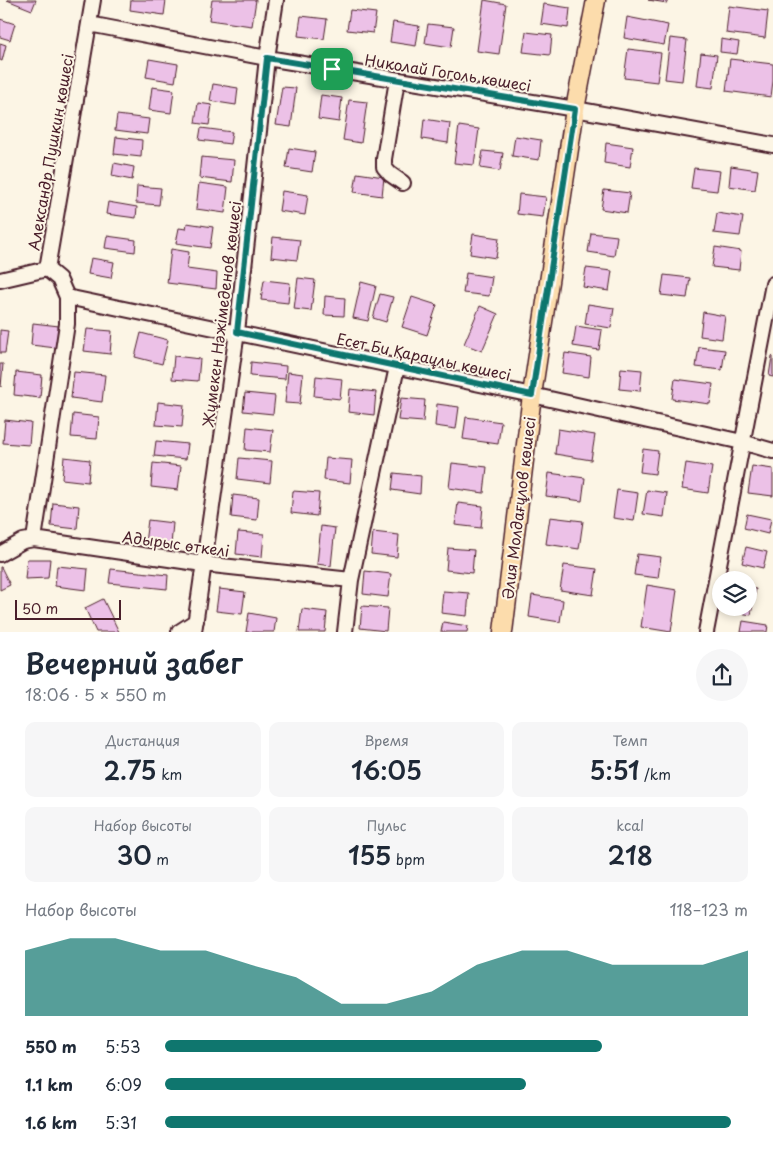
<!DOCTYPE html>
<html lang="ru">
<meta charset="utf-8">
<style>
:root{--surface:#fff;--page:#f6f6f7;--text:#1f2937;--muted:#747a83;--accent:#0f766e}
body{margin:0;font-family:"Playpen Sans",sans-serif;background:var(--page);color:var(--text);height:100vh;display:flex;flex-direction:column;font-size:19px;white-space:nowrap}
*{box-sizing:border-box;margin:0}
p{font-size:16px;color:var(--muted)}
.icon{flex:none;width:28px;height:28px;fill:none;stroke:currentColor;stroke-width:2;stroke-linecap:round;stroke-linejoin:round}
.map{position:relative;height:632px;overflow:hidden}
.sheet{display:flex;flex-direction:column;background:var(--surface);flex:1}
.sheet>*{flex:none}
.controls{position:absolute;left:712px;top:571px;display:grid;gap:10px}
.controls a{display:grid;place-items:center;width:45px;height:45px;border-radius:50%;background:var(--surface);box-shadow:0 2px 8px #0003;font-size:25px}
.scale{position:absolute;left:15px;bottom:12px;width:106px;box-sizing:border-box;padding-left:5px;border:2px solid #4a1f2b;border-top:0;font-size:14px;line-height:18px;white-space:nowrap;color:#4a1f2b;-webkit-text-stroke:4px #fcf5e5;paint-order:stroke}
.pin{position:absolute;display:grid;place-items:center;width:42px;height:42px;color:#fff;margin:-21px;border-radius:10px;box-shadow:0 2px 8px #0006}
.round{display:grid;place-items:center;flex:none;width:52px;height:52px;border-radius:26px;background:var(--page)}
.headline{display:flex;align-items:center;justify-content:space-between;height:85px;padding:0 25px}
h1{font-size:28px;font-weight:600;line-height:38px}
.figures{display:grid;grid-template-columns:repeat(3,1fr);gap:8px;height:85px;padding:5px 25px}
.figures div{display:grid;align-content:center;border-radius:10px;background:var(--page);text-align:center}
.figures b{font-size:25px;font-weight:600}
.figures small{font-size:14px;font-weight:400}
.figures p{font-size:14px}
.chart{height:140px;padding:10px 25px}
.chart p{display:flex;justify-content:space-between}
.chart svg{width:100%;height:90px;margin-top:5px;fill:var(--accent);opacity:.7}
ul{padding:0 25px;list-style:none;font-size:16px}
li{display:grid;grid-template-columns:80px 60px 1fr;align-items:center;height:38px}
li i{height:12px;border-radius:6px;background:var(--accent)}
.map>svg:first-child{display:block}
.building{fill:#ecc1e7;stroke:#4a1f2b}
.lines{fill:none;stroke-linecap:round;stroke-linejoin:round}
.minor-casing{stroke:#4a1f2b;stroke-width:18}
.major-casing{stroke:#4a1f2b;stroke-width:21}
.minor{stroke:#fcf5e5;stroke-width:14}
.major{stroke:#fcdcac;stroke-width:18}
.route-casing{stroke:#fff;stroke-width:10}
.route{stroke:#0f766e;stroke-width:6}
.labels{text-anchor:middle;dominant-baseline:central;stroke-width:4;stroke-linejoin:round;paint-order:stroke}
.street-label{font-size:15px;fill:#4a1f2b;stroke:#fcf5e5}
</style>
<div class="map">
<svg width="773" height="632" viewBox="0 0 773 632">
<rect width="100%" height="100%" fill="#fcf5e5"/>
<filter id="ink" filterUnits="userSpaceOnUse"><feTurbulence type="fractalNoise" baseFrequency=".02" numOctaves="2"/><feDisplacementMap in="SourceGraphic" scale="10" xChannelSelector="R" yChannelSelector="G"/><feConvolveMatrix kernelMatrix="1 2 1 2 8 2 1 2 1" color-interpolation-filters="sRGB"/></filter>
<g filter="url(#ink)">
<!-- building -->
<path class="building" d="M7 0H36L32 10Z
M131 0H166L164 15 130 10Z
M212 0H256L252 26 209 20Z
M484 0 506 4 499 54 477 51Z
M648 0H668L667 3Z
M544 4 570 8 568 28 541 24Z
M729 6 768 11 765 38 726 33Z
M350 10 376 13 373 33 347 30Z
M301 16 327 19 324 39 298 36Z
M627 17 668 25 664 45 624 38Z
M0 19 15 24 10 40 0 37Z
M393 22 419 26 416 46 390 42Z
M428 24 454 27 451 47 425 43Z
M526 32 552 35 550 55 523 52Z
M670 38 687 40 682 81 665 79Z
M721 39 739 42 737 54 720 52Z
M0 43 6 45 2 61 0 60Z
M628 49 661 53 657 82 624 78Z
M701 53 717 55 713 88 697 86Z
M149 59 178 64 175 82 146 77Z
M730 59 773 64V81L771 97 726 91Z
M213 84 238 88 236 105 210 101Z
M152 87 174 90 171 113 149 110Z
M282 87 296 88 291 127 276 125Z
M321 95 342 98 339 122 318 119Z
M349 100 367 102 361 143 343 140Z
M198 103 212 105 209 125 195 123Z
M117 115 149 119 147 134 115 130Z
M424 119 450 123 448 143 422 139Z
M459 126 479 129 474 165 454 163Z
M201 128 232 132 230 144 199 140Z
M515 136 541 140 539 160 512 156Z
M116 137 142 140 141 157 114 154Z
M606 143 633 147 630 167 604 163Z
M289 148 315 152 312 172 286 168Z
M483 151 503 153 500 171 480 168Z
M201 157 234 160 232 182 199 178Z
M114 163 134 167 132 180 112 176Z
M731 166 758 170 755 190 729 186Z
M694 168 720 171 717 191 691 188Z
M357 173 384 177 382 196 354 192Z
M199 183 228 187 225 213 196 209Z
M137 186 161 188 159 205 136 203Z
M604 190 630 193 627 213 601 209Z
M282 191 308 195 305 215 279 211Z
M519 194 546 197 543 217 517 214Z
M108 202 137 207 136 218 106 214Z
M717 213 743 217 740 236 714 233Z
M187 223 213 227 210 248 176 243 179 228 186 229Z
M591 233 617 236 614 256 588 252Z
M473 234 499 238 496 258 470 254Z
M107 236 136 240 135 252 105 248Z
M273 237 300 240 297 260 271 257Z
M715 247 741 251 739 270 712 267Z
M171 249 189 252 187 269 217 273 216 289 167 283Z
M91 258 114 262 111 278 88 274Z
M586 268 612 271 609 291 583 287Z
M466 273 492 277 489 296 463 293Z
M664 275 690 278 687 298 661 295Z
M298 278 315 280 311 311 294 309Z
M264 280 290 283 288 303 261 300Z
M361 282 376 286 368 321 353 318Z
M380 294 393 297 386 322 373 318Z
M325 296 345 298 344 316 324 315Z
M412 297 437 305 427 335 402 327Z
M588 304 614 308 611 328 585 324Z
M480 306 498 314 482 351 464 344Z
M703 312 725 316 722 339 700 336Z
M33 323 59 326 56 348 31 345Z
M576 326 602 330 599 350 573 346Z
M87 329 112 331 110 354 84 351Z
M0 330 8 331 5 353H0Z
M141 333 168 340 162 364 135 357Z
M699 347 725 350 722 370 696 367Z
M565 353 591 357 589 377 562 373Z
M174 356 200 359 198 381 172 379Z
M772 356 773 357V377L769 376Z
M251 362 286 366 285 379 250 376Z
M0 364H3L1 387 0 386Z
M621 368 642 370 640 391 619 389Z
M16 372 42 375 40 398 14 395Z
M74 372 105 375 102 402 71 398Z
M288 372 303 374 300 404 285 403Z
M316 376 342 379 340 399 314 396Z
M675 379 713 384 710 404 672 399Z
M350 389 376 392 374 415 348 412Z
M245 393 275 396 273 414 243 411Z
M401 398 425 400 423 422 398 420Z
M158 402 184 405 182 427 156 425Z
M437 404 459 407 456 429 435 426Z
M73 414 99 417 97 439 71 437Z
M466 417 501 422 498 444 463 439Z
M5 420 31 423 29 445 3 443Z
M247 427 273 430 270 452 245 450Z
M558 429 595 435 591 460 555 454Z
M156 441 188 444 186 459 154 456Z
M643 449 658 451 655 474 640 472Z
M64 457 90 460 88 482 62 479Z
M239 458 272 461 270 483 237 479Z
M326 458 352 460 350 483 324 480Z
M153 463 181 466 178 490 151 487Z
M452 463 487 467 484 493 449 488Z
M686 463 712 467 708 493 682 489Z
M752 466 773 469V496L748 493Z
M394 473 421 476 420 494 392 490Z
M549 473 585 478 582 501 546 496Z
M617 490 638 493 634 521 613 518Z
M647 490 667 493 664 517 643 514Z
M293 491 319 493 317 516 291 513Z
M233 495 259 498 257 520 231 517Z
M53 503 79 506 77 529 51 526Z
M458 503 483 506 481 528 455 525Z
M747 514 771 519 768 534 744 528Z
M550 517 583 521 579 549 546 544Z
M148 520 173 523 171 545 145 543Z
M321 526 335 528 331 566 317 564Z
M238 532 264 534 262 557 236 554Z
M373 532 399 535 397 557 371 554Z
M746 547 767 552 763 568 742 563Z
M448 548 474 550 472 573 446 570Z
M637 554 661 557 658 578 634 575Z
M27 559H50L48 578 25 579Z
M564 565 597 569 593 595 560 590Z
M57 566 88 569 86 590 55 586Z
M0 567H1L10 585 0 590Z
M111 569 168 575 167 589 109 583Z
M365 571 391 574 388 597 363 594Z
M647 585 677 590 671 632 641 627Z
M749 588 756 589 751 615 728 611 729 608H749Z
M219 589 245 592 242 614 216 611Z
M443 591 469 593 467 616 441 613Z
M532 595 563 600 560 622 529 617Z
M103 599 119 632H96L85 608Z
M362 606 388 608 386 631 360 628Z
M302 609 327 612 325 632H299Z
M249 613 276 618 274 632H246Z
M743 621 768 625 767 632H741Z
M443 622 468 626 467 632H441Z"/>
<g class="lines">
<!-- minor casing -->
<g class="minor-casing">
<path id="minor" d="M89 24 267 58 575 109 773 145
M397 80 384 159V167L390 174 403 183
M0 280 47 269
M67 297 532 395 742 442 773 451
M34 539 67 324V297L59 279 47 269 93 0
M0 554 23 541 34 539 203 564 351 580
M179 632 196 621
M194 632 237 332 267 58 276 0
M345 632 351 580 397 367
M706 632 773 284"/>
</g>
<!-- major casing -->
<g class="major-casing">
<path id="major" d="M503 632 532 395 575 109 596 0"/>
</g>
<!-- minor -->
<use href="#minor" class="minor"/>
<!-- major -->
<use href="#major" class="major"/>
</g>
</g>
<g class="lines" filter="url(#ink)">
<!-- route casing -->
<g class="route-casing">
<path id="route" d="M267 58 575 109 532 395 237 332Z"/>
</g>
<!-- route -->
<use href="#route" class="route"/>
</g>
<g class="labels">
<!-- street labels -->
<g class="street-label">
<text transform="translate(448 72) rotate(9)">Николай Гоголь көшесі</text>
<text transform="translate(50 152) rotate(-80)">Александр Пушкин көшесі</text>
<text transform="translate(221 314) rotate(-83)">Жұмекен Нәжімеденов көшесі</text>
<text transform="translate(424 356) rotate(12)">Есет Би Қараұлы көшесі</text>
<text transform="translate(518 508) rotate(-83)">Әлия Молдағұлов көшесі</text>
<text transform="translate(176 543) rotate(8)">Адырыс өткелі</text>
</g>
</g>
</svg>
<div class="controls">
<a><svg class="icon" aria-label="layers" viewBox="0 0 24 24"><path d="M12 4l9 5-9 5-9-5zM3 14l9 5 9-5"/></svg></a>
</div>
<div class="scale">50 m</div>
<div class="pin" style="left:332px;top:69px;background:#1e9e55"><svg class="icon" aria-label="arrive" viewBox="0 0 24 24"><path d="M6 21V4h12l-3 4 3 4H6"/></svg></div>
</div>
<section class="sheet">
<div class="headline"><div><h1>Вечерний забег</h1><p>18:06 · 5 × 550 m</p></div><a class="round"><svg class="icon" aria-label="share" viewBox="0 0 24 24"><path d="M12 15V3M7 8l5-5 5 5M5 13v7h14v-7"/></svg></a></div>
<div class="figures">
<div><p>Дистанция</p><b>2.75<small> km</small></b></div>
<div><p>Время</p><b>16:05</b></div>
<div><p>Темп</p><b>5:51<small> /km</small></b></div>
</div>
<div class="figures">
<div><p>Набор высоты</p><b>30<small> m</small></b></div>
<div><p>Пульс</p><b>155<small> bpm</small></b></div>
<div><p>kcal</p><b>218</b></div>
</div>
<div class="chart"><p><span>Набор высоты</span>118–123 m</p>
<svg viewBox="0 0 160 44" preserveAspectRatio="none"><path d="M0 44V12L10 6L20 6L30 12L40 12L50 19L60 25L70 38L80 38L90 32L100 19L110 12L120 12L130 19L140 19L150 19L160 12V44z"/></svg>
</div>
<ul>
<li><b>550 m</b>5:53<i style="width:75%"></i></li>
<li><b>1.1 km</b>6:09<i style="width:62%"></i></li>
<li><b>1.6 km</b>5:31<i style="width:97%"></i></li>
</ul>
</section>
